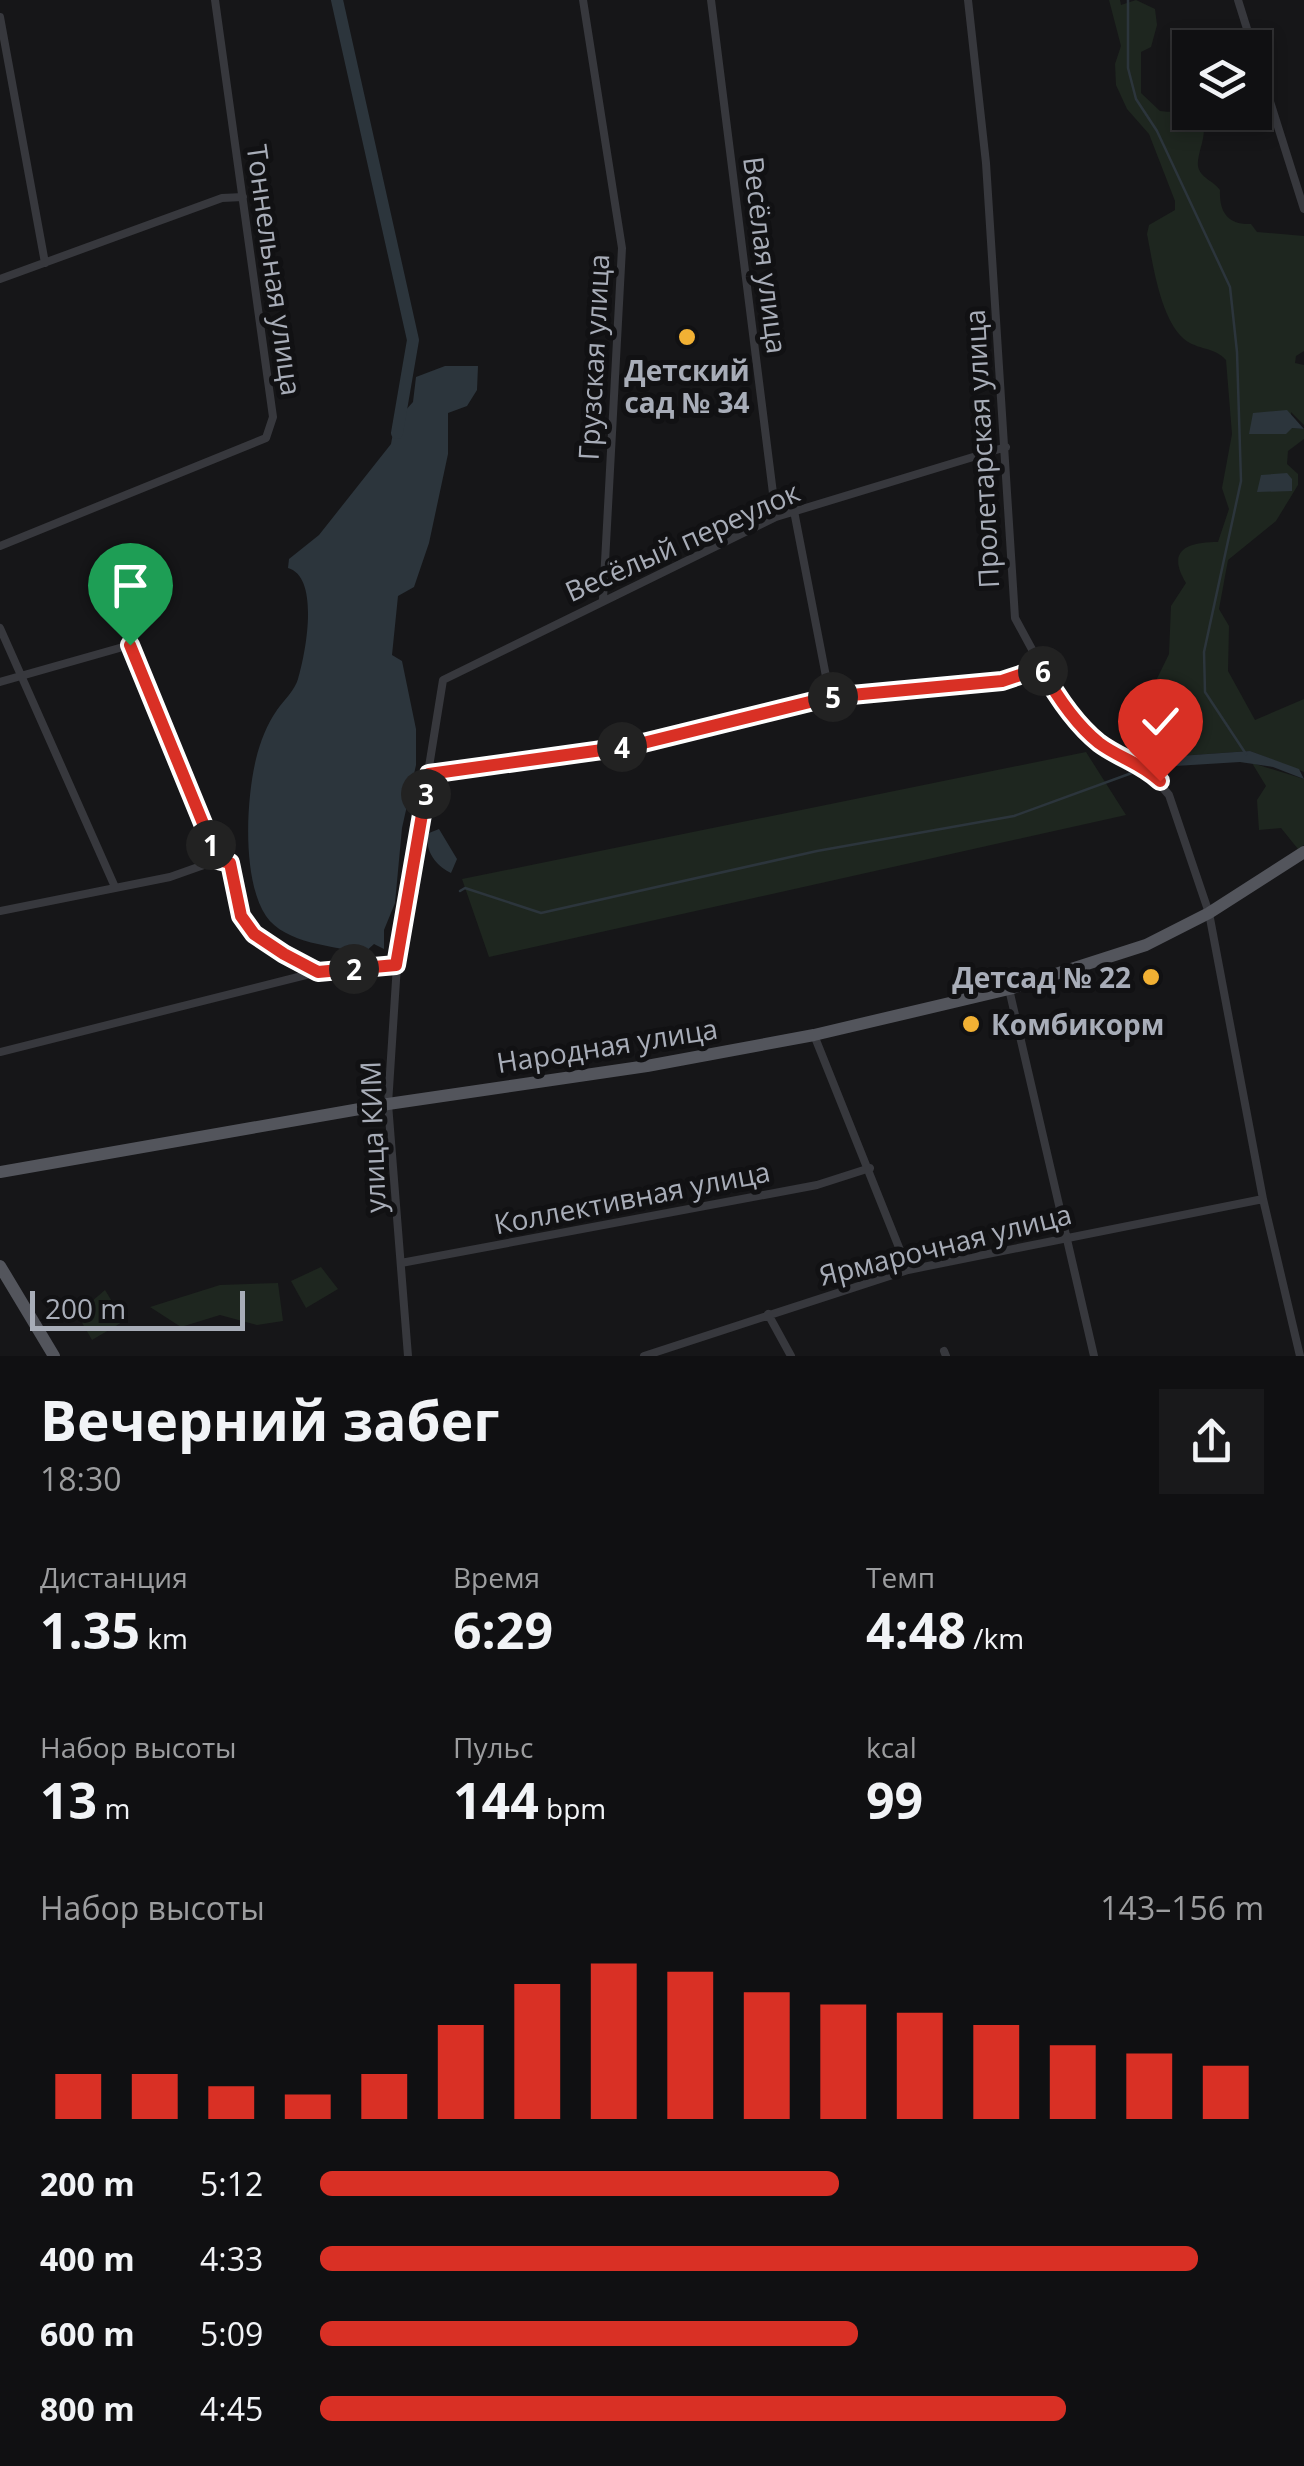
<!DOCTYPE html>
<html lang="ru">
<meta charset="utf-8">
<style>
:root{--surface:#101012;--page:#19191b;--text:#f1f3f6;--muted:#9c9d9f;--line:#303032;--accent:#d93025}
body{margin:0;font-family:"Open Sans",sans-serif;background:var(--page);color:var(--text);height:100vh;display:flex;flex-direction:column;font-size:38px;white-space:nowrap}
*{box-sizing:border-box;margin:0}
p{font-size:32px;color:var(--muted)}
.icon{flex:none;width:55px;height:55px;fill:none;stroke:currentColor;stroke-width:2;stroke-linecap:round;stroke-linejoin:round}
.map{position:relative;height:1356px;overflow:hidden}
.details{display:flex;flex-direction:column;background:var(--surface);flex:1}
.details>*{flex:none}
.buttons{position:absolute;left:1172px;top:30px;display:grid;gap:20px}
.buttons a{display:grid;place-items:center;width:100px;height:100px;border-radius:0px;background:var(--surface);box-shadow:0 5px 15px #0003,0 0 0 2px var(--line);font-size:50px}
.scale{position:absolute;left:30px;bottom:25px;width:215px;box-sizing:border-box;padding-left:10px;border:5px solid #a8adb8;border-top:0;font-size:28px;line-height:35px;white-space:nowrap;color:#a8adb8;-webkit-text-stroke:8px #111113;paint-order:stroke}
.pin{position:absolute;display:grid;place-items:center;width:85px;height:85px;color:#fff;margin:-102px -42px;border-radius:50% 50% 50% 0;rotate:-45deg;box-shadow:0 0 10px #0007}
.pin .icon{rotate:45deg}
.km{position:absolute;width:50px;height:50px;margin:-25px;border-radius:50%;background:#222;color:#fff;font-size:28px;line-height:50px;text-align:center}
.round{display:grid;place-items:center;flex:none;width:105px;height:105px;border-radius:0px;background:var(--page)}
.summary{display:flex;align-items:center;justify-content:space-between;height:170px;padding:0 40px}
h1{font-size:55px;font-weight:700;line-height:75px}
.metrics{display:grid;grid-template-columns:repeat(3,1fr);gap:15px;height:170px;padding:10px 40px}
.metrics div{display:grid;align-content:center}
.metrics b{font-size:50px;font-weight:700}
.metrics small{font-size:28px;font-weight:400}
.metrics p{font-size:28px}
.chart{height:280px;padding:20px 40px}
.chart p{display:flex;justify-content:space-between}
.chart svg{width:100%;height:180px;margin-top:10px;stroke:var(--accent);stroke-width:6}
ul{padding:0 40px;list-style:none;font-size:32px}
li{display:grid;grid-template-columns:160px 120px 1fr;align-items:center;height:75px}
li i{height:25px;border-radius:12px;background:var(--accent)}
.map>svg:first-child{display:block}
.green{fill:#1e261f}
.water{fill:#2c353c}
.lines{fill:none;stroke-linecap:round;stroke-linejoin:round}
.stream{stroke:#2c353c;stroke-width:2.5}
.river{stroke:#2c353c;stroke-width:12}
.street{stroke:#37383d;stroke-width:8}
.primary{stroke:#53555c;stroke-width:12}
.route-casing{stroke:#fff;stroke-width:20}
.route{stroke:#d93025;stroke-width:12}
.poi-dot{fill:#f2b134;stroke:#111113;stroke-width:4}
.labels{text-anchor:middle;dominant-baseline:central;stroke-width:10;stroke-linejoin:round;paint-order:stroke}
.street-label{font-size:28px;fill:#a8adb8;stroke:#111113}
.poi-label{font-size:28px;font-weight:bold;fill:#a8adb8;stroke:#111113}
</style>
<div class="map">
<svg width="1304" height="1356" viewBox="0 0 1304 1356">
<rect width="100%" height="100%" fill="#161618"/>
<!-- green -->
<path class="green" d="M1109 0H1120L1121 5 1136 0 1155 9 1157 25 1151 47 1141 52V93L1160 111C1170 113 1185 110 1192 113 1216 121 1196 151 1198 166 1200 178 1214 181 1220 190 1219 212 1228 225 1251 224L1257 232 1304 236V351L1296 356 1295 363 1304 365V425L1291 412 1292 428 1304 429V439L1288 451 1287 464 1298 474V485L1276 521 1228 560 1219 609 1229 626 1228 671 1255 720 1304 699V772L1250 751 1165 757 1156 767 1125 744 1169 654 1171 606 1186 583C1166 550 1187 542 1218 542L1229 509 1222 488 1232 434 1226 360C1215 347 1197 350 1184 339 1160 318 1153 264 1147 234L1149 225 1175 210V201L1149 134 1127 109 1116 85 1115 64 1121 46Z
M1086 752 1126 815 489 957 462 879Z
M1252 763 1304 779V845L1298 849 1281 828 1259 830 1257 800 1266 786Z
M321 1267 338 1289 306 1308 291 1281Z
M278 1283 283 1321 257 1325 220 1315 181 1327 150 1307 220 1285Z
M105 1290 124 1321 92 1340 77 1314Z"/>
<!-- water -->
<path class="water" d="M445 366H478L477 390 467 406 448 413V454L429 543 414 587 398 596 392 655 402 661 416 729V765L402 828 395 903 384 930V949L374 944 364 953C334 946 285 944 266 916 242 880 246 800 256 759 260 742 267 724 277 710 284 700 295 690 298 679 306 652 320 577 288 568L289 559 319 535 391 444 395 422 413 402 416 377Z
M1287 410 1304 429 1292 428 1286 434H1249L1253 413Z
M1287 473 1292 479V491L1257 492 1261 475Z
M1250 751 1299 769 1304 779 1273 767 1240 762 1159 767 1165 757Z
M439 829 457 859 451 873C436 866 423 849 429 833Z"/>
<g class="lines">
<!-- stream -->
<path class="stream" d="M1128 0V68L1136 99 1157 131 1230 287 1237 352 1241 481 1204 652 1205 692 1246 754
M460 891 465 888 541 913 817 851 1014 816 1140 770
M413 904 418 892"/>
<!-- river -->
<path class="river" d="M337 0 413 340 397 433"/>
<!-- street -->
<path class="street" d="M583 0 622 248 603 599
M711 0 776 517
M968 0 986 163 1015 618 1061 703 1100 744 1142 764 1169 795 1209 913 1263 1199 1300 1356
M1238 0 1253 48
M0 17 45 263
M1255 54 1304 209
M0 279 222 198 243 197
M794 511 830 697
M0 546 266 438 273 417 215 0
M0 628 115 887
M0 682 130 645 218 860 230 863 241 916 254 934 318 972
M429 774 631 746 830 697 1002 681 1041 667
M0 911 170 877 218 860
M1009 989 1094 1356
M814 1035 908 1270
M0 1052 318 972 397 965
M401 1263 817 1185 870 1168
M768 1314 791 1356
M944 1351 946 1356
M408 1356 388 1104 397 965 443 680 776 517 1006 447
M644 1356 908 1270 1263 1199"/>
<!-- primary -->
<path class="primary" d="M0 1172 388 1104 647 1066 814 1035 1009 989 1146 945 1209 913 1304 852
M0 1266 54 1356"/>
</g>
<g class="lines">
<!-- route casing -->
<g class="route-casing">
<path id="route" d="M130 645 218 860 230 863 241 916 254 934 284 954 318 972 396 965 429 774 631 746 830 697 1002 681 1041 668C1056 695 1074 723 1099 743 1119 758 1141 763 1160 781"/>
</g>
<!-- route -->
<use href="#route" class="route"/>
</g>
<!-- markers -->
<g class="poi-dot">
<circle cx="687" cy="337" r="10"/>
<circle cx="1151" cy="977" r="10"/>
<circle cx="971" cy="1024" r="10"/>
</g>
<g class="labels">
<!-- street labels -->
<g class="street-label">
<text transform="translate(766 255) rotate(83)">Весёлая улица</text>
<text transform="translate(275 270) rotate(82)">Тоннельная улица</text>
<text transform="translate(593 357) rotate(-87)">Грузская улица</text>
<text transform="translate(981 449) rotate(-93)">Пролетарская улица</text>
<text transform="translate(682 541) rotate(-24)">Весёлый переулок</text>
<text transform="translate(607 1045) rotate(-9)">Народная улица</text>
<text transform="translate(372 1137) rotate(-92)">улица КИМ</text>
<text transform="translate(632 1197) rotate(-11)">Коллективная улица</text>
<text transform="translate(945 1244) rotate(-14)">Ярмарочная улица</text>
</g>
<!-- poi labels -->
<g class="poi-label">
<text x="687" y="370">Детский<tspan x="687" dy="32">сад № 34</tspan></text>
<text x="1131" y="977" text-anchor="end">Детсад № 22</text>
<text x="991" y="1024" text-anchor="start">Комбикорм</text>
</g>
</g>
</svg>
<div class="buttons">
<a><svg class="icon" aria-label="layers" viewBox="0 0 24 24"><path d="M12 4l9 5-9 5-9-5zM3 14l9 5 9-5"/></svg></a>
</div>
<div class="scale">200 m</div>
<div class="pin" style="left:130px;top:645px;background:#1e9e55"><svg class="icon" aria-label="arrive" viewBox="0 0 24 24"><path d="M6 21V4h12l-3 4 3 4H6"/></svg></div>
<div class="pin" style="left:1160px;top:781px;background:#d93025"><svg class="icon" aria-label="check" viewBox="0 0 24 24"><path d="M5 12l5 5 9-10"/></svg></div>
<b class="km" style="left:211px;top:845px">1</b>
<b class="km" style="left:354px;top:969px">2</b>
<b class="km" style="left:426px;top:794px">3</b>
<b class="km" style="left:622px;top:747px">4</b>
<b class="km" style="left:833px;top:697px">5</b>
<b class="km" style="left:1043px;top:671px">6</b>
</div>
<section class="details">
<div class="summary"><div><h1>Вечерний забег</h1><p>18:30</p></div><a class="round"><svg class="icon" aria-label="share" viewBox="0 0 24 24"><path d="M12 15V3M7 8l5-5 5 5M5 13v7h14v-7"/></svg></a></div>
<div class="metrics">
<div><p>Дистанция</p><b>1.35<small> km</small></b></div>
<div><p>Время</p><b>6:29</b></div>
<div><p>Темп</p><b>4:48<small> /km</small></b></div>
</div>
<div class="metrics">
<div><p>Набор высоты</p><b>13<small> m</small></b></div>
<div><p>Пульс</p><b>144<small> bpm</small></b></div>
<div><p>kcal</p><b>99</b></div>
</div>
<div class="chart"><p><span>Набор высоты</span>143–156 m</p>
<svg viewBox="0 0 160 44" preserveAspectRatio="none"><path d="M5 44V33M15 44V33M25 44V36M35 44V38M45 44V33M55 44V21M65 44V11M75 44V6M85 44V8M95 44V13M105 44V16M115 44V18M125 44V21M135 44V26M145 44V28M155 44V31"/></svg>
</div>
<ul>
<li><b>200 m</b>5:12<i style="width:55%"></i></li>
<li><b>400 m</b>4:33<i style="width:93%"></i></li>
<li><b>600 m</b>5:09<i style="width:57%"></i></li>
<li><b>800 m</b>4:45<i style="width:79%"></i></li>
</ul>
</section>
